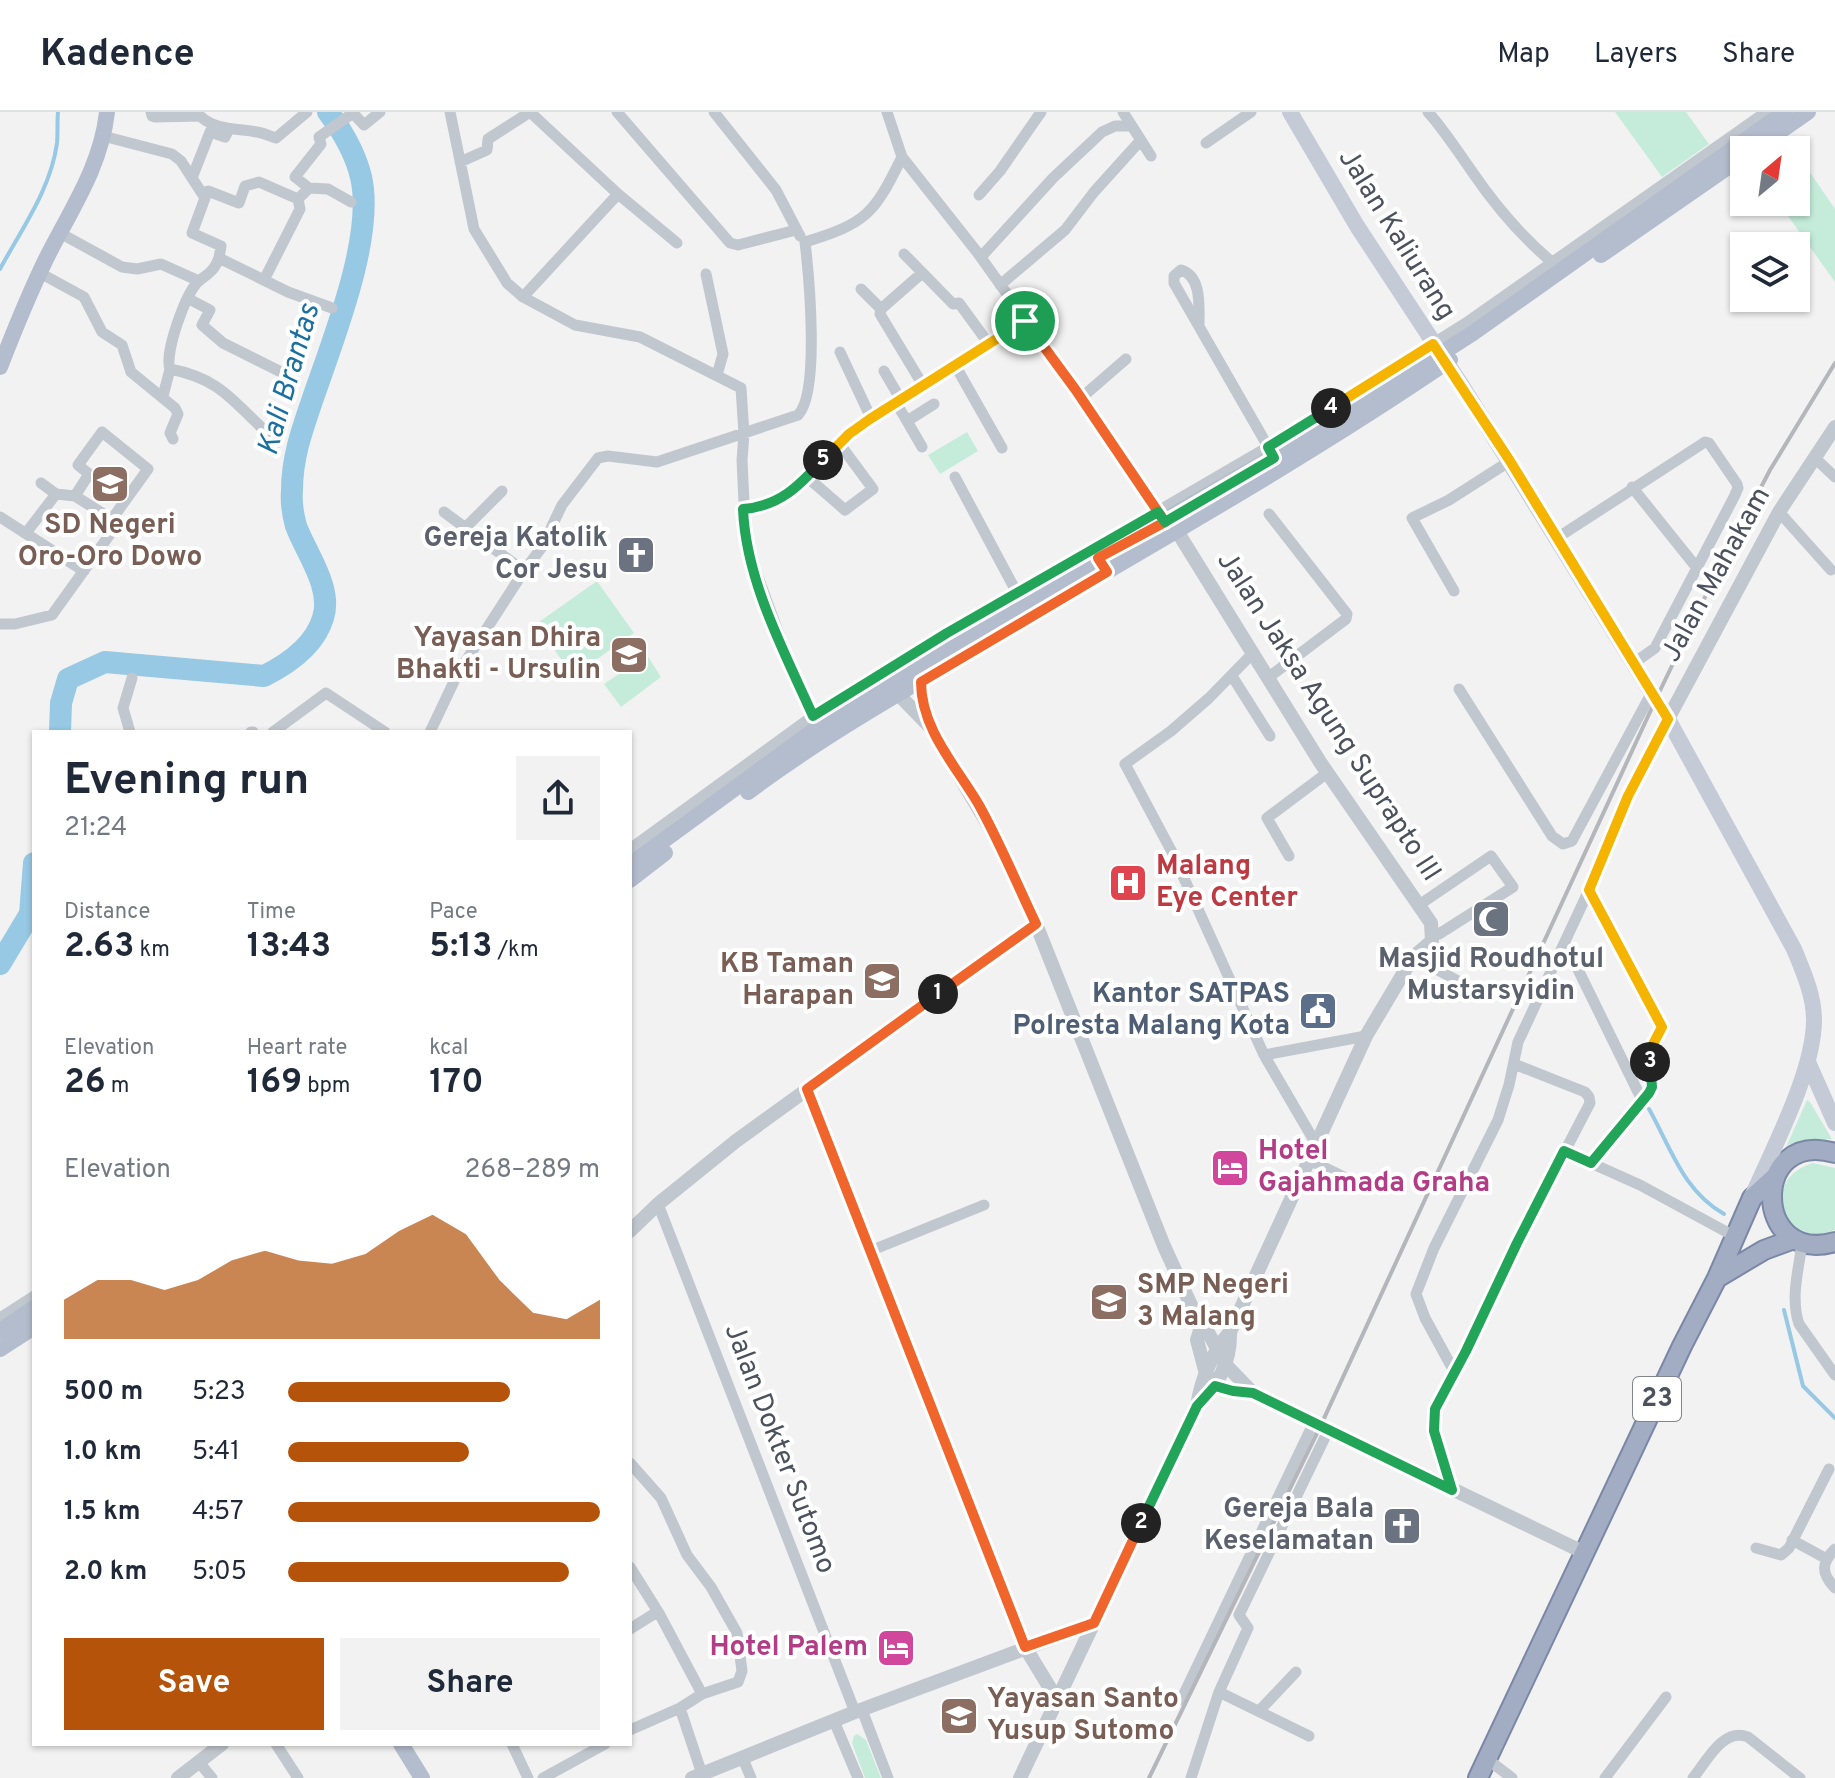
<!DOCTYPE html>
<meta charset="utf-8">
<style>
:root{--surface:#fff;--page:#f2f2f3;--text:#1f2937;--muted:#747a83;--line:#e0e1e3;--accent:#b45309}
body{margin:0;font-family:Overpass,sans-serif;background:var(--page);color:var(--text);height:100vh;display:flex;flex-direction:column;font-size:30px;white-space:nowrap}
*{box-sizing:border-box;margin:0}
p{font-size:26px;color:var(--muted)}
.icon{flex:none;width:44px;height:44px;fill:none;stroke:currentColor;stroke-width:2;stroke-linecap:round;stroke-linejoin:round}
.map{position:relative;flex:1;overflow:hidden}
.sheet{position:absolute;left:32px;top:618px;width:600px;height:1016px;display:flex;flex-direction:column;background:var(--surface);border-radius:0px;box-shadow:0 2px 6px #0004}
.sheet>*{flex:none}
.needle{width:52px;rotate:29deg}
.controls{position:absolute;left:1730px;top:24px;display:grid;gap:16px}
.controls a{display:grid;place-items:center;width:80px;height:80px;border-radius:0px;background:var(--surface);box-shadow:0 2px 6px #0004;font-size:40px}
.pin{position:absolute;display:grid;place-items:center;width:68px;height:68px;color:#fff;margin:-34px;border:4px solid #fff;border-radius:50%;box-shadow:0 2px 8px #0007}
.km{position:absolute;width:40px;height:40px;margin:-20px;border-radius:50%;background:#222;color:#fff;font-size:22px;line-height:40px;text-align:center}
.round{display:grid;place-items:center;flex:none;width:84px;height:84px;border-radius:0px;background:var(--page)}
.summary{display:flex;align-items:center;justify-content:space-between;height:136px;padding:0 32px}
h1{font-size:44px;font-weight:700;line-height:60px}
.stats{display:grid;grid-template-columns:repeat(3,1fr);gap:12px;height:136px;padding:8px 32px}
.stats div{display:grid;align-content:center}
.stats b{font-size:34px;font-weight:700}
.stats small{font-size:22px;font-weight:400}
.stats p{font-size:22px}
.chart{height:224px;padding:16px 32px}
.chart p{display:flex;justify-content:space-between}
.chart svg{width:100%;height:144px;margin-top:8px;fill:var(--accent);opacity:.7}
.primary-button{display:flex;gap:16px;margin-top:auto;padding:16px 32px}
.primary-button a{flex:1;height:92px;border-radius:0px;background:var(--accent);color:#fff;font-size:32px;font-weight:700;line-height:92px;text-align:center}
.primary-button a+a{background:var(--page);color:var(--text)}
ul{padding:0 32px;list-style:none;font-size:26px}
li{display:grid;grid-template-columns:128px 96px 1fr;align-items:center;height:60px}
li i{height:20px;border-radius:10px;background:var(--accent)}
header{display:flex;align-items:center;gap:48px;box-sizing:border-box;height:112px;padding:0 40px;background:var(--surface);border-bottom:2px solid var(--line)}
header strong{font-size:38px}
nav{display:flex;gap:44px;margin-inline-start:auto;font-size:28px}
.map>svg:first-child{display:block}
.green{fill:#c5ecda}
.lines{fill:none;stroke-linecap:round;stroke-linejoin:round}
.stream{stroke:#97c8e4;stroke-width:4}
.river{stroke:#97c8e4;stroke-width:22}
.trunk-casing{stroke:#7a88a6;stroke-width:22}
.minor{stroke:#c1c7ce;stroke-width:11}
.tertiary{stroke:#c1c7ce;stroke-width:14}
.secondary{stroke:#c4cad6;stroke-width:16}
.primary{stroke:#b4bdcd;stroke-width:16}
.trunk{stroke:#a2adc4;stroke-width:18}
.rail{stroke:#b4b6bb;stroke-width:4}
.split-1-casing{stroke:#fff;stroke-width:16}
.split-2-casing{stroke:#fff;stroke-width:16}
.split-3-casing{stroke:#fff;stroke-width:16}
.split-4-casing{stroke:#fff;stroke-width:16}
.split-5-casing{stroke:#fff;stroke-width:16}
.split-6-casing{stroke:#fff;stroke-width:16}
.split-1{stroke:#f0652b;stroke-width:10}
.split-2{stroke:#f0652b;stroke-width:10}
.split-3{stroke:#22a559;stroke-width:10}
.split-4{stroke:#f5b400;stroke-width:10}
.split-5{stroke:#22a559;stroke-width:10}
.split-6{stroke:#f5b400;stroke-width:10}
.labels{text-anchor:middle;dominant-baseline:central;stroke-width:8;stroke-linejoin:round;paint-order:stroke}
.shield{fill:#fff;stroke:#81868e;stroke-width:2}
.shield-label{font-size:26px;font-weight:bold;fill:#4b525d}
.street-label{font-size:28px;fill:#4b525d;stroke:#fff}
.education-label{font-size:28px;font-weight:bold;fill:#785e54;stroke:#fff;text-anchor:end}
.worship-label{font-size:28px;font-weight:bold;fill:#5b616d;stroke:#fff;text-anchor:end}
.health-label{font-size:28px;font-weight:bold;fill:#be3a42;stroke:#fff;text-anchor:start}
.service-label{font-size:28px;font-weight:bold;fill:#4e5e75;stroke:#fff;text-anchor:end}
.hotel-label{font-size:28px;font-weight:bold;fill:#b23c85;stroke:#fff;text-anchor:start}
.water-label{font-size:30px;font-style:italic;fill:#1b70a0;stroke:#fff}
</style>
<header>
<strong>Kadence</strong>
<nav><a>Map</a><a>Layers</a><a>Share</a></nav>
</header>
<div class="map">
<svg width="1835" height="1666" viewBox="0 0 1835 1666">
<rect width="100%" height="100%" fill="#f3f2f2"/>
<!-- green -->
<path class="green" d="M1615 0H1686L1709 32 1662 65Z
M1796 40 1835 97V170L1778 90H1796Z
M967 320 978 339 940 362 928 343Z
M597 469 634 521 573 564 536 512Z
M647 543 661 565 621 595 604 572Z
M1807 988 1810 990 1832 1027H1812L1787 1033Z
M1813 1051 1835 1056V1118C1784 1140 1757 1067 1813 1051Z
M857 1622 866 1628 881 1666H865L852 1631 854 1624Z"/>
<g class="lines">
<!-- stream -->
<path class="stream" d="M0 157C21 118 51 77 57 31 58 21 57 10 58 0
M1649 997C1671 1036 1683 1079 1724 1102
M1784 1198 1803 1274 1835 1306"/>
<!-- river -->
<path class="river" d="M60 620 61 591 68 567 105 550 264 564C288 552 315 533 323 506 333 476 306 441 296 414 293 403 291 389 292 378 292 346 302 318 312 289 332 230 375 125 361 65 355 40 343 20 328 0
M0 852 30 802 34 751"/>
<!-- trunk casing -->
<g class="trunk-casing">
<path id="trunk" d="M1835 1041C1750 1016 1752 1154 1835 1130
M1717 1166 1764 1138 1794 1127
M1478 1666 1682 1234 1717 1166 1752 1086 1774 1066"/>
</g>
<!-- minor -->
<path class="minor" d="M151 0 152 4 155 5 200 4C216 19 237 16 257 20 264 21 269 24 276 26L307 0
M450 0 474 117 507 171 523 185 575 213 640 225 741 276 744 322 742 348 746 432 788 547 815 607
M617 0 730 131 738 133 796 118
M714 0 776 78 800 124
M887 0 902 45 977 140 1075 277 1162 406
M1123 0 1151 44
M1428 0C1445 19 1458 40 1473 61 1495 93 1523 126 1553 151
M103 24 172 42 181 49 205 86 192 121 221 134 219 146
M1206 31 1251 0
M460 50 487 38 488 27 530 0
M192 66 210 20 225 25 229 17
M309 76 295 65 321 32 319 25 353 1 364 13 380 0
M203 81 208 79 239 91 245 74 259 70 298 87
M618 82 677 131
M979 83 1000 59 1041 0
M60 121 122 155 137 157 161 152 199 169
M805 130C867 111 874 102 902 45
M904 142 953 192 959 191 989 232
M981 145 1053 66 1102 20 1115 14H1130
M40 161 84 185 102 220 122 233 131 260 175 296 178 302 170 321 173 327
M706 162 723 242 717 263
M264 168 300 97 298 87 309 76 328 77 351 90
M1000 173 1065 118 1094 80 1140 29
M861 177 881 197 880 202 924 275
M523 185 618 82 530 0
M189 187 210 198 202 213 223 231 293 266
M881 197 922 161
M1199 213C1199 195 1202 164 1181 158L1174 164V171L1270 338
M840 240 871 306
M955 253 1002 336
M170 257C164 242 186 179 199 169 209 161 214 159 219 146L288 180 332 196
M884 259 901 288
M163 284 170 257C227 268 236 296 278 330
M1081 286 1126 247
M896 291 907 309 934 292
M907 309 922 335
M1815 346 1835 365
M807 365 845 398 873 377 839 331
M955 365 1017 481
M1632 375 1697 456
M75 384 89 362 78 353 102 320 148 357 112 407
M743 397 765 395 785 383 849 322 1025 209
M444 400 524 459
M1779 400 1831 458
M0 405 84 459
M466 415 502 379
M26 421 56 382
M1557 426 1705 330 1709 331 1737 372 1738 376 1734 385 1655 536 1634 551
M1454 479 1412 406 1449 388 1510 349
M0 512H15L52 503 118 411 75 384 56 382 41 371
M1253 541 1209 586 1171 619 1125 652 1173 742 1264 943 1316 1032
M1232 564 1270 624
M1269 565 1346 507 1347 502 1269 402
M1459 577 1552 724 1563 732 1572 729 1652 580
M130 620 123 596 132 566
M251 620H253
M273 620 326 581 385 620
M430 620 458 561 524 459 542 435 562 393 598 346 608 344 657 350 798 303C820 281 809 164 805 130
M630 737 813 604 923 536 1268 335 1466 211 1766 0
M1289 744 1267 706 1327 661
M1589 778 1662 915 1650 938 1652 975 1649 981 1591 1051
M1419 793 1491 744 1513 775 1439 822 1433 821
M1565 831 1642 988
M1413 845 1483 882
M1264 943 1366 924
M1514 952 1585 980 1589 985 1590 991 1517 1131 1455 1261 1425 1206 1416 1182 1434 1136 1498 1008 1509 973 1518 930 1589 778 1628 684 1668 607
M807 977 1025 1535
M1564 1039 1640 1073 1734 1124
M1309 1048 1354 1070
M658 1092 855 1600
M1802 1131C1799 1157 1790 1185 1799 1212L1835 1263
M870 1139 984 1093
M0 1206 34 1184
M630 1351 661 1386 687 1443 711 1475 737 1521 742 1559 738 1570 702 1582 680 1596 630 1618
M1452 1378C1445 1355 1426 1320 1435 1296 1440 1284 1448 1272 1455 1261
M1792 1428 1825 1446
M1756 1436 1781 1443 1789 1436 1829 1357
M1835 1437C1821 1451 1821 1461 1835 1476
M630 1455 660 1503 702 1582
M630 1517 657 1500
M1219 1580 1309 1624
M1181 1588 1313 1312
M680 1596 702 1662
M862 1598 888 1666
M1259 1599 1296 1560
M834 1609 858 1666
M276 1632 298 1666
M512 1632 528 1666
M743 1647 751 1666
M1487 1647 1512 1666
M198 1649 212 1666
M543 1666 605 1632
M1191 1666 1219 1580 1248 1516 1239 1503 1328 1319
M1605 1666 1666 1585
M1693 1666C1707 1649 1723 1615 1748 1625L1800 1666"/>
<!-- tertiary -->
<path class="tertiary" d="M921 570V582L929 610
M899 583 930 615 996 726 1036 812 1164 1134 1201 1215 1209 1222 1226 1253 1253 1281 1585 1441
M1668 607 1779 400 1835 315
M630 1119 658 1092 736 1029 1036 812
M1201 1215 1197 1228 1206 1262 1215 1274 1233 1279 1253 1281
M1197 1294C1218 1275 1231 1249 1230 1220
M1025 1535 1056 1586
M178 1666 222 1632
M692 1666 855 1600 1094 1511
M1020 1666 1197 1294C1201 1268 1212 1240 1230 1220L1366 924 1413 845 1432 829 1431 811 1320 650 1177 419"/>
<!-- secondary -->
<path class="secondary" d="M1290 0 1357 114 1464 277 1668 607 1794 837C1803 859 1814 883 1814 908 1814 960 1772 1038 1751 1087
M1808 950 1835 1011"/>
<!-- primary -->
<path class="primary" d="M1753 38 1808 0
M1601 143 1744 44
M0 255C14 219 29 182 46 147 70 99 101 55 107 0
M748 680C827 621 915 572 1000 522 1151 433 1305 347 1450 248
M630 753 820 614 1098 446 1339 307 1473 221 1785 0
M630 768 665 741
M0 1219 34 1196
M0 1237 34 1215
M401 1632 422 1666"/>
<!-- trunk -->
<use href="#trunk" class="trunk"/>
<!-- rail -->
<path class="rail" d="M1149 1666 1320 1315 1656 587 1718 458 1770 358 1835 251"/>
</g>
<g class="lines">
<!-- split-1 casing -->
<g class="split-1-casing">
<path id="split-1" d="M938 882 1036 812C1017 772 1000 731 979 693 956 654 921 617 921 570L1107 460 1098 446 1165 410 1075 277 1025 209"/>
</g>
<!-- split-2 casing -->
<g class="split-2-casing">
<path id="split-2" d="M938 882 807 977 1025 1535 1094 1511 1141 1411"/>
</g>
<!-- split-3 casing -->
<g class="split-3-casing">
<path id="split-3" d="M1141 1411 1197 1294 1215 1274 1233 1279 1253 1281 1452 1378 1434 1319 1435 1297 1466 1239 1517 1131 1564 1039 1591 1051 1649 981 1652 975 1650 950"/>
</g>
<!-- split-4 casing -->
<g class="split-4-casing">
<path id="split-4" d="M1331 296 1433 232 1510 349 1668 607 1628 684 1589 778 1662 915 1650 938V950"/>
</g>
<!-- split-5 casing -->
<g class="split-5-casing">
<path id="split-5" d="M823 348C799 374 780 394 743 397 746 469 784 539 813 604L947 521 1158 400 1165 410 1274 346 1268 335 1331 296"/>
</g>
<!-- split-6 casing -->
<g class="split-6-casing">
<path id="split-6" d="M823 348 849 322 870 307 1025 209"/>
</g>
<!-- split-1 -->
<use href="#split-1" class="split-1"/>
<!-- split-2 -->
<use href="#split-2" class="split-2"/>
<!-- split-3 -->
<use href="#split-3" class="split-3"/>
<!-- split-4 -->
<use href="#split-4" class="split-4"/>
<!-- split-5 -->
<use href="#split-5" class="split-5"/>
<!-- split-6 -->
<use href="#split-6" class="split-6"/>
</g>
<!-- icons -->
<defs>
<g id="school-square" transform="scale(2)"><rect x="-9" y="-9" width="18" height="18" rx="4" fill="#8d6e63" stroke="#fff"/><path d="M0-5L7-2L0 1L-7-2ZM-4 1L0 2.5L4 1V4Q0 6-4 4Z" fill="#fff"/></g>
<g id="church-square" transform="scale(2)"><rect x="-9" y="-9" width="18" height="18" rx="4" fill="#6b7280" stroke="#fff"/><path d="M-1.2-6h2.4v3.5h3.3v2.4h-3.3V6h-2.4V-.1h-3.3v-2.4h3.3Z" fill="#fff"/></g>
<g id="hospital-square" transform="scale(2)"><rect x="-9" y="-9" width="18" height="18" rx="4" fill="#e0444e" stroke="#fff"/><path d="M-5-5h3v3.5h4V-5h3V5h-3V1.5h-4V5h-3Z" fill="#fff"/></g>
<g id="mosque-square" transform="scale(2)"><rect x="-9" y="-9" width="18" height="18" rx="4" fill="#6b7280" stroke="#fff"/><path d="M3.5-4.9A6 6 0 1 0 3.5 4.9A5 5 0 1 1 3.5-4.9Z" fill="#fff"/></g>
<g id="civic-square" transform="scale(2)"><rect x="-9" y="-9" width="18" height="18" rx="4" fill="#5c6f8a" stroke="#fff"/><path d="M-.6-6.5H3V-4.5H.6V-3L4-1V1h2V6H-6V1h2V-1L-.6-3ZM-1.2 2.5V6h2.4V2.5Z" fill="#fff"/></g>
<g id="hotel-square" transform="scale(2)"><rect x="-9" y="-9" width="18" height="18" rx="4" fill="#d1479c" stroke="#fff"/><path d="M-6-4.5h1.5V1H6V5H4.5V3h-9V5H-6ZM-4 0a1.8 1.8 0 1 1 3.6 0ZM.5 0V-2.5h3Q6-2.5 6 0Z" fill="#fff"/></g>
</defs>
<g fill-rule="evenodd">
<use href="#school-square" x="110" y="372"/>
<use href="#church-square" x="636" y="443"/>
<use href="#school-square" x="629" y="543"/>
<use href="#hospital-square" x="1128" y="771"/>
<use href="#mosque-square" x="1491" y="807"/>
<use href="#school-square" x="882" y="869"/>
<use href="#civic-square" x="1318" y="899"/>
<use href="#hotel-square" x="1230" y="1056"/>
<use href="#school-square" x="1109" y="1190"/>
<use href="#church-square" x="1402" y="1414"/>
<use href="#hotel-square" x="896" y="1536"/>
<use href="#school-square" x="959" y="1604"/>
</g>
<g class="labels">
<!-- shield labels -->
<rect class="shield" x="1633" y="1265" width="48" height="44" rx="6"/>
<g class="shield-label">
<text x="1657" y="1287">23</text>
</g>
<!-- street labels -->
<g class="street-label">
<text transform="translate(1396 123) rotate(58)">Jalan Kaliurang</text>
<text transform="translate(1717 463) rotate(-61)">Jalan Mahakam</text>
<text transform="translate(1328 605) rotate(57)">Jalan Jaksa Agung Suprapto III</text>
<text transform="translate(779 1337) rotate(69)">Jalan Dokter Sutomo</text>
</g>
<!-- education labels -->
<g class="education-label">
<text x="110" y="414" text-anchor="middle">SD Negeri<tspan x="110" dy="32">Oro-Oro Dowo</tspan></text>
<text x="601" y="527">Yayasan Dhira<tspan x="601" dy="32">Bhakti - Ursulin</tspan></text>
<text x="854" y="853">KB Taman<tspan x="854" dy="32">Harapan</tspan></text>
<text x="1137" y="1174" text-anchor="start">SMP Negeri<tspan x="1137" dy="32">3 Malang</tspan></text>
<text x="987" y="1588" text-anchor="start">Yayasan Santo<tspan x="987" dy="32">Yusup Sutomo</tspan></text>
</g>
<!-- worship labels -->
<g class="worship-label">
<text x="608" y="427">Gereja Katolik<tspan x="608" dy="32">Cor Jesu</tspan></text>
<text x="1491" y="848" text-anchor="middle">Masjid Roudhotul<tspan x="1491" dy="32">Mustarsyidin</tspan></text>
<text x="1374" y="1398">Gereja Bala<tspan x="1374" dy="32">Keselamatan</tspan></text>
</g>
<!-- health labels -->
<g class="health-label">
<text x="1156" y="755">Malang<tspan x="1156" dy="32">Eye Center</tspan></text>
</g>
<!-- service labels -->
<g class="service-label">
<text x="1290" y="883">Kantor SATPAS<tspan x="1290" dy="32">Polresta Malang Kota</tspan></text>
</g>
<!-- hotel labels -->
<g class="hotel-label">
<text x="1258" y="1040">Hotel<tspan x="1258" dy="32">Gajahmada Graha</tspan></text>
<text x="868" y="1536" text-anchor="end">Hotel Palem</text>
</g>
<!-- water labels -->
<g class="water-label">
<text transform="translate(290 268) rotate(-74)">Kali Brantas</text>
</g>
</g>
</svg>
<div class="controls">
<a><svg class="needle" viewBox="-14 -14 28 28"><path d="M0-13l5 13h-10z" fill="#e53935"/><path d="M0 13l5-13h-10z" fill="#747a83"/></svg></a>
<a><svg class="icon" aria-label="layers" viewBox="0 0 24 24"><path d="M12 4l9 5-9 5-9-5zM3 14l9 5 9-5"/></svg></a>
</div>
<div class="pin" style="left:1025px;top:209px;background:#1e9e55"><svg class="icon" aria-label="arrive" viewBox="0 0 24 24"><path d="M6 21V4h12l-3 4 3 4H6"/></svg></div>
<b class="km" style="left:938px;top:882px">1</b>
<b class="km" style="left:1141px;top:1411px">2</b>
<b class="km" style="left:1650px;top:950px">3</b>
<b class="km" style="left:1331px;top:296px">4</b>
<b class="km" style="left:823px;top:348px">5</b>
<section class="sheet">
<div class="summary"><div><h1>Evening run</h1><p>21:24</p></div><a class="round"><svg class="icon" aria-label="share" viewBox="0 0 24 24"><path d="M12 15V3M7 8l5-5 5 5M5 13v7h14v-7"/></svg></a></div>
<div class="stats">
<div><p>Distance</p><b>2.63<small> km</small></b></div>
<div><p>Time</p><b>13:43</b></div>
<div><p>Pace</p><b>5:13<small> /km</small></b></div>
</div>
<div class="stats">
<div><p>Elevation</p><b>26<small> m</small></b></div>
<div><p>Heart rate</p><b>169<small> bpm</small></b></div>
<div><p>kcal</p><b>170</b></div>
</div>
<div class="chart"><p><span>Elevation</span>268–289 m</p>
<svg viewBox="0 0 160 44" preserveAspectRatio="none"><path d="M0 44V32L10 26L20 26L30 29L40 26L50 20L60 17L70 20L80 21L90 18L100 11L110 6L120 12L130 26L140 36L150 38L160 32V44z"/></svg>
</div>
<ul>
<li><b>500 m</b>5:23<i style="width:71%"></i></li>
<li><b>1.0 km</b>5:41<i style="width:58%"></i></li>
<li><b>1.5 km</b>4:57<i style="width:100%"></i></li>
<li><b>2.0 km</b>5:05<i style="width:90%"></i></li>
</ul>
<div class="primary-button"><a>Save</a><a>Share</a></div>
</section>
</div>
